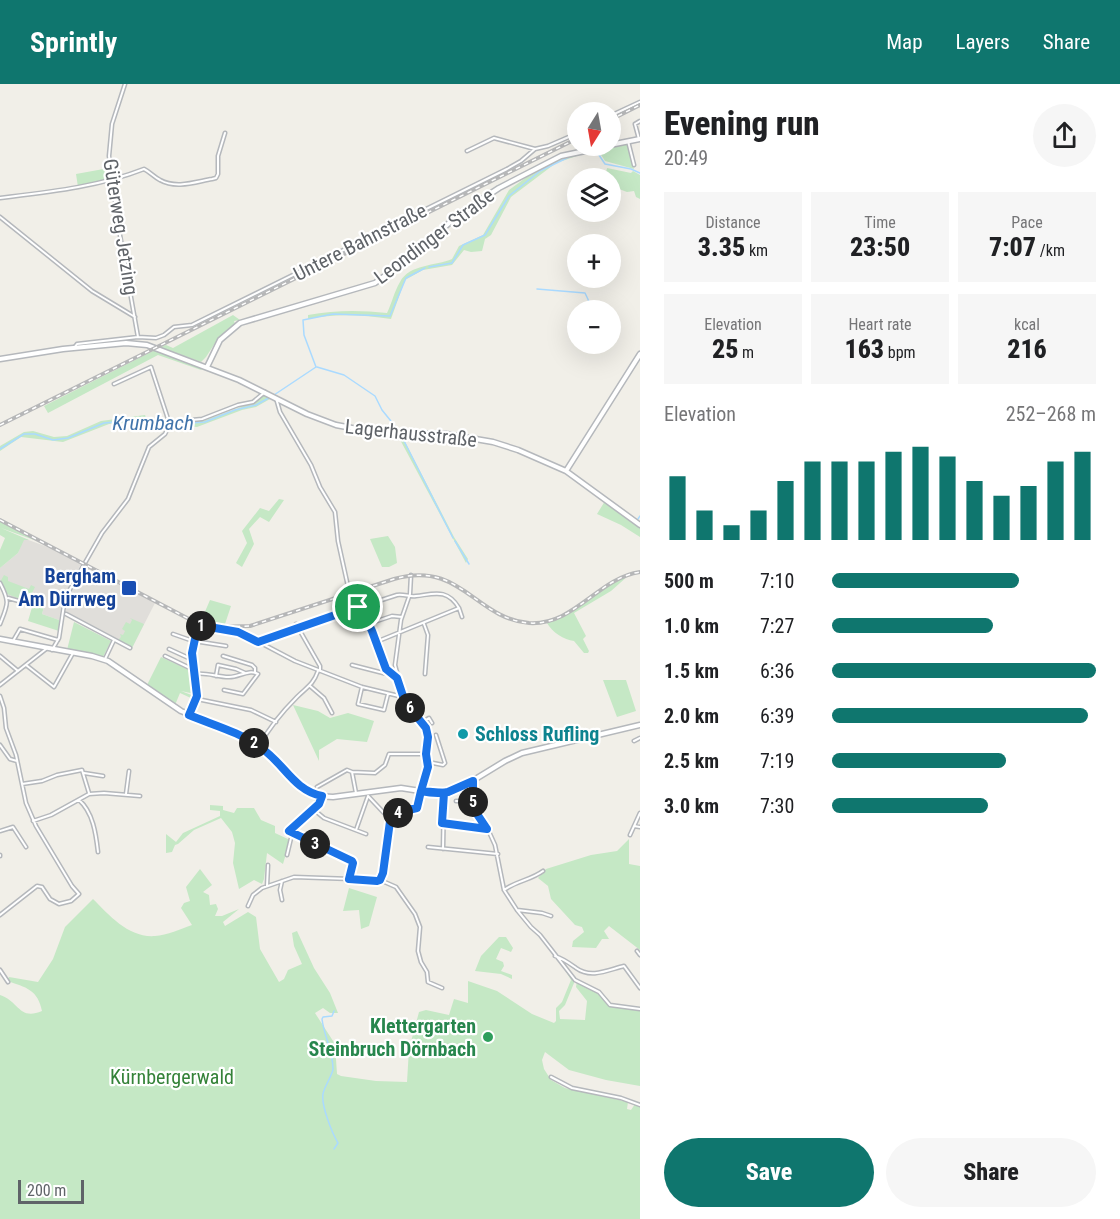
<!DOCTYPE html>
<meta charset="utf-8">
<style>
:root{--surface:#fff;--page:#f6f6f6;--text:#202124;--muted:#757577;--accent:#0f766e}
body{margin:0;font-family:"Roboto Condensed",sans-serif;background:var(--page);color:var(--text);height:100vh;display:flex;flex-direction:column;font-size:22px;white-space:nowrap}
*{box-sizing:border-box;margin:0}
p{font-size:20px;color:var(--muted)}
.icon{flex:none;width:33px;height:33px;fill:none;stroke:currentColor;stroke-width:2;stroke-linecap:round;stroke-linejoin:round}
.map{position:relative;flex:1;overflow:hidden}
.sheet{display:flex;flex-direction:column;background:var(--surface);width:480px}
.sheet>*{flex:none}
.needle{width:39px;rotate:191deg}
.buttons{position:absolute;left:567px;top:18px;display:grid;gap:12px}
.buttons a{display:grid;place-items:center;width:54px;height:54px;border-radius:50%;background:var(--surface);box-shadow:0 6px 24px #0002;font-size:30px}
.scale{position:absolute;left:18px;bottom:15px;width:66px;box-sizing:border-box;padding-left:6px;border:3px solid #5f6368;border-top:0;font-size:16px;line-height:21px;white-space:nowrap;color:#5f6368;-webkit-text-stroke:4px #fff;paint-order:stroke}
.pin{position:absolute;display:grid;place-items:center;width:51px;height:51px;color:#fff;margin:-26px;border:3px solid #fff;border-radius:50%;box-shadow:0 2px 6px #0007}
.km{position:absolute;width:30px;height:30px;margin:-15px;border-radius:50%;background:#222;color:#fff;font-size:16px;line-height:30px;text-align:center}
.round{display:grid;place-items:center;flex:none;width:63px;height:63px;border-radius:32px;background:var(--page)}
.summary{display:flex;align-items:center;justify-content:space-between;height:102px;padding:0 24px}
h1{font-size:33px;font-weight:800;line-height:45px}
.stats{display:grid;grid-template-columns:repeat(3,1fr);gap:9px;height:102px;padding:6px 24px}
.stats div{display:grid;align-content:center;border-radius:0px;background:var(--page);text-align:center}
.stats b{font-size:26px;font-weight:800}
.stats small{font-size:16px;font-weight:400}
.stats p{font-size:16px}
.chart{height:168px;padding:12px 24px}
.chart p{display:flex;justify-content:space-between}
.chart svg{width:100%;height:108px;margin-top:6px;stroke:var(--accent);stroke-width:6}
.button{display:flex;gap:12px;margin-top:auto;padding:12px 24px}
.button a{flex:1;height:69px;border-radius:36px;background:var(--accent);color:#fff;font-size:24px;font-weight:800;line-height:69px;text-align:center}
.button a+a{background:var(--page);color:var(--text)}
ul{padding:0 24px;list-style:none;font-size:20px}
li{display:grid;grid-template-columns:96px 72px 1fr;align-items:center;height:45px}
li i{height:15px;border-radius:8px;background:var(--accent)}
header{display:flex;align-items:center;gap:36px;box-sizing:border-box;height:84px;padding:0 30px;background:var(--accent);color:#fff}
header strong{font-size:28px}
nav{display:flex;gap:33px;margin-inline-start:auto;font-size:21px}
main{display:flex;flex:1;min-height:0}
.map>svg:first-child{display:block}
.industrial{fill:#e0deda}
.green{fill:#c5e8c5}
.lines{fill:none;stroke-linecap:round;stroke-linejoin:round}
.stream{stroke:#aadaff;stroke-width:1.5}
.minor-casing{stroke:#b5b8bc;stroke-width:5}
.tertiary-casing{stroke:#b5b8bc;stroke-width:7}
.minor{stroke:#fff;stroke-width:2}
.tertiary{stroke:#fff;stroke-width:4}
.rail-casing{stroke:#b6b7b8;stroke-width:4}
.rail{stroke:#fff;stroke-width:1.5;stroke-dasharray:4.5;stroke-linecap:butt}
.route-casing{stroke:#fff;stroke-width:12}
.route{stroke:#1a73e8;stroke-width:8}
.transit-dot{fill:#1a4fb4;stroke:#fff;stroke-width:2}
.culture-dot{fill:#0f9aa8;stroke:#fff;stroke-width:2}
.leisure-dot{fill:#2e9e5b;stroke:#fff;stroke-width:2}
.labels{text-anchor:middle;dominant-baseline:central;stroke-width:4.5;stroke-linejoin:round;paint-order:stroke}
.street-label{font-size:20px;fill:#5f6368;stroke:#fff}
.transit-label{font-size:20px;font-weight:bold;fill:#164399;stroke:#fff;text-anchor:end}
.culture-label{font-size:20px;font-weight:bold;fill:#0d838f;stroke:#fff;text-anchor:start}
.leisure-label{font-size:20px;font-weight:bold;fill:#27864d;stroke:#fff;text-anchor:end}
.park-label{font-size:20px;fill:#348238;stroke:#fff}
.water-label{font-size:21px;font-style:italic;fill:#4174aa;stroke:#fff}
</style>
<header>
<strong>Sprintly</strong>
<nav><a>Map</a><a>Layers</a><a>Share</a></nav>
</header>
<main>
<div class="map">
<svg width="640" height="1135" viewBox="0 0 640 1135">
<rect width="100%" height="100%" fill="#f1efe8"/>
<!-- industrial -->
<path class="industrial" d="M23 454 53 465 81 480 62 517 59 536 42 530 45 520H34L9 512 0 497V484L18 469Z
M83 481 155 519 132 564 63 527 66 515Z"/>
<!-- green -->
<path class="green" d="M628 59 634 85 605 77 598 66Z
M580 69V71L556 79 511 113 491 151 485 155 482 167 471 168 464 166 452 181 423 186 405 196 391 235C363 231 336 229 308 235V231C335 226 360 226 387 229 392 219 394 208 400 198 409 180 436 182 452 175L459 162 483 151 509 106 539 84 557 76Z
M109 84V96L78 103 76 90Z
M607 84 631 89 633 87 640 91V115L636 113 634 107 627 108 611 102 610 94H605Z
M233 231 240 236 234 237 235 240 219 253 206 273 201 278 160 263 166 261 173 264Z
M155 266 202 285 201 286 158 271 48 329 44 322Z
M265 311 270 315 256 323 242 326 197 343 171 341 143 344 138 338 109 340 63 358 21 353 0 367V362L24 348 33 347 54 353 67 352 101 337 145 331 148 337H203L252 319Z
M397 350H401L454 453 468 475 466 479Z
M279 415 284 416 269 438 260 433 249 445 254 460 242 483 236 479 247 459 242 447 260 424 269 427Z
M605 417 640 442V453L621 441 597 430Z
M0 437 37 457 1 444 29 456H24L18 469 0 484V466L5 454 0 451Z
M388 452 395 463 397 479 389 483H382L370 455Z
M4 491 8 493V497L29 505 31 501 35 503 29 515 45 519 42 530 59 536V547L28 537 33 520 7 510 0 498Z
M629 491 611 507 574 529 586 552 583 555 589 567 588 569H584L574 557C564 556 552 548 547 539 579 531 599 502 629 491Z
M210 516 231 522 225 540 201 537Z
M130 534 144 540 132 564 118 556 121 553 120 550 123 551 125 547 122 545 126 538 130 540 132 536Z
M74 538 111 557 103 573 67 566Z
M161 573 189 586 188 588 192 589 195 610 181 607 194 612 193 615 180 609 175 621 147 601Z
M603 596H626L636 627 617 633Z
M293 621 318 627 330 634 348 629 374 637 367 658 337 655 319 666V677Z
M210 721 223 722V726L234 729 237 724H254L261 736 275 742V749L290 756 283 780 267 769 264 795 262 800 254 796 239 805 233 779 235 759 232 748 221 734 194 746 178 760 175 761 172 768 166 769V750L176 758 183 749 220 732V727L210 726Z
M629 755V780L640 782V866L609 842 604 847 609 855H602L596 864 572 863 573 857 584 848 582 843 575 841 551 815 548 802 538 794 546 785 591 771 617 767Z
M200 785 212 801 203 808 209 811 210 821 216 820 218 825 215 832H222L239 825 223 838 225 842 248 828 256 833 260 865 279 898 284 895 288 886 302 880 294 862 292 849 297 847 314 884 330 909 338 929H330L323 924 315 929 335 960 337 990 341 992 376 997 407 998 409 965 419 928 426 926 449 931 454 915 468 919V897L497 907 532 930 554 939 556 937V924L562 918 571 896 565 886 574 896V899L565 921 559 927 560 935 585 936 587 917 576 903 577 897 595 907 611 922 640 927V1002L606 996 569 986 545 968 542 976 544 985 551 996 565 1004 628 1018 627 1025 631 1026 635 1020 640 1022V1135H0V911C19 917 19 937 42 927 38 906 26 903 7 897L9 893 38 898 53 875 65 843 93 815C110 832 129 854 155 852 167 851 181 845 192 841L181 824 184 819 190 817 186 803Z
M349 804 377 813 369 842 361 845 359 826 343 827Z
M499 853H506L513 864 511 868 501 864 496 875 503 878 504 882 501 887 512 891V895L501 890 475 887 481 872Z"/>
<g class="lines">
<!-- stream -->
<path class="stream" d="M597 68 605 80 631 85 640 89
M429 183 452 179 463 161 485 151 509 112 540 87 571 72
M537 205 585 209 593 226
M317 283 344 291 375 312 382 326 399 347 453 454
M0 365 24 350H35L53 356 68 354 104 339 138 336 145 342 205 338 235 326 256 321 274 311 316 283 304 251 303 236 333 230 390 232 406 194 425 184
M638 435 640 432
M455 457 469 480
M334 1065 338 1059C332 1049 321 1021 323 1010 324 1003 333 990 333 985 333 967 324 952 322 935L323 933 332 932 334 927"/>
<!-- minor casing -->
<g class="minor-casing">
<path id="minor" d="M125 0 112 40 109 72 118 140 138 253
M610 32 640 18
M639 55 635 40 640 37
M628 57 634 81
M467 67 494 54 535 65
M0 114C49 108 98 103 144 85 150 88 154 93 160 96 176 105 195 98 212 95L216 94 218 90V72L225 49
M0 133 92 207 135 233
M74 264 77 260 138 253 156 254 164 251 174 243 192 241 507 85 521 77 535 65 548 62 578 49
M114 300 151 283 168 335 171 338
M276 314 280 328 311 381 320 403 335 428 338 457 351 516 364 530 386 585 397 594
M171 338 202 335 238 321 253 318 265 308
M0 499C10 518 8 520 0 540
M8 514 33 521
M66 530 130 564
M296 540 320 582V587
M368 540 392 532 402 533
M424 540 428 551 425 590
M173 550 193 557
M13 557 20 545 58 556
M194 557 226 562
M258 558 261 555 397 511C404 510 410 513 416 512 434 510 447 504 459 524
M376 558 459 524 462 533
M169 565 193 576
M52 566 59 554 65 514 102 449 128 415 149 363 165 350 171 338
M0 572 18 587
M165 572 194 586
M223 572 252 581 255 584V588
M105 575 114 556
M26 581 54 603 73 569
M352 581 391 591
M195 590C206 588 217 593 229 593 240 593 248 585 258 590L243 610 224 606
M216 592 218 581 236 585 245 589
M0 601 46 565
M310 602 324 614 332 629
M362 603 358 620 384 626 388 610
M0 612 4 624 6 644 16 671 26 719 36 742 72 802 79 810 71 817 59 820 50 815 42 803 37 802 0 831
M197 615 251 626 276 638
M190 629 197 612 192 569 198 541 238 547 295 577 362 603 403 613
M422 638 429 634 432 639
M634 657 640 654
M0 661 10 675 17 677
M259 662C269 644 283 627 297 613 307 603 313 601 318 587
M428 678 443 681 445 679 436 651
M84 689 103 692
M473 697V724L485 739 495 761 504 806 517 826 531 843 540 851 575 896 599 908 610 921 640 925
M22 700 42 697 57 691 82 686 89 709
M317 703 347 686 352 688
M356 709 352 688 375 689 385 681 389 670H426
M126 710 129 687
M322 712 319 720 289 747 353 777 349 795
M368 712 384 729H395L416 724 419 718 428 683 426 668 428 653 422 638 404 615 395 581 401 536 410 510 411 491
M79 716C93 728 96 750 98 768
M456 717 472 718
M313 725 324 734 366 750
M391 730 387 767 380 796 396 803 415 830 420 843 418 867 421 878 427 888 428 898 442 904
M33 737 51 731 89 710 104 709 140 712
M443 739 487 745
M634 742 640 743
M356 746 368 712
M0 747 13 743 26 763
M630 751 640 729
M428 763 498 770
M443 765 444 709
M0 771V772
M287 771 292 750
M282 797 280 806 282 816
M267 802 268 781
M504 806C516 797 531 796 543 787
M248 822 253 811 262 804 294 793 380 796
M517 826 542 829 551 832
M637 867 640 871
M555 872C564 875 569 879 576 884 591 895 608 886 624 882L640 904
M0 886 8 898
M551 993 572 1004 621 1014 640 1021"/>
</g>
<!-- tertiary casing -->
<g class="tertiary-casing">
<path id="tertiary" d="M610 61 640 55
M0 275 63 265 126 259 147 261 239 296 307 330 336 341 373 348 446 350 493 358 518 366 566 387 640 441
M207 283 220 256 240 239 375 199 401 180 461 129 499 104 561 72 609 62
M566 387 640 270
M0 555 92 572 108 577 181 627 223 644 259 662 273 674 297 701 317 712 333 713 401 704 433 709 448 708 464 702 505 677 522 669 640 641"/>
</g>
<!-- minor -->
<use href="#minor" class="minor"/>
<!-- tertiary -->
<use href="#tertiary" class="tertiary"/>
<!-- rail casing -->
<g class="rail-casing">
<path id="rail" d="M610 36 640 21
M0 341 578 54
M0 436 189 535 217 543 250 542 394 495C461 476 474 534 529 539 574 542 598 494 640 488"/>
</g>
<!-- rail -->
<use href="#rail" class="rail"/>
</g>
<g class="lines">
<!-- route casing -->
<g class="route-casing">
<path id="route" d="M358 523 258 558 238 548 198 541 192 569 197 612 189 631C213 641 240 648 261 664 284 679 293 706 322 712L319 720 289 747 352 777 353 779 349 795 377 797 380 796 383 789 391 730 417 724 421 707 444 709 442 739 487 745 473 724V697L448 708C439 710 430 709 421 707L428 683 426 670 428 653 426 644 405 618 397 594 386 585 372 547 364 530 358 523"/>
</g>
<!-- route -->
<use href="#route" class="route"/>
</g>
<!-- markers -->
<rect class="transit-dot" x="121" y="496" width="16" height="16" rx="3"/>
<circle class="culture-dot" cx="463" cy="650" r="6"/>
<circle class="leisure-dot" cx="488" cy="953" r="6"/>
<g class="labels">
<!-- street labels -->
<g class="street-label">
<text transform="translate(121 143) rotate(81)">Güterweg Jetzing</text>
<text transform="translate(434 152) rotate(-37)">Leondinger Straße</text>
<text transform="translate(360 158) rotate(-27)">Untere Bahnstraße</text>
<text transform="translate(411 349) rotate(6)">Lagerhausstraße</text>
</g>
<!-- transit labels -->
<g class="transit-label">
<text x="116" y="492">Bergham<tspan x="116" dy="23">Am Dürrweg</tspan></text>
</g>
<!-- culture labels -->
<g class="culture-label">
<text x="475" y="650">Schloss Rufling</text>
</g>
<!-- leisure labels -->
<g class="leisure-label">
<text x="476" y="942">Klettergarten<tspan x="476" dy="23">Steinbruch Dörnbach</tspan></text>
</g>
<!-- park labels -->
<g class="park-label">
<text x="172" y="993">Kürnbergerwald</text>
</g>
<!-- water labels -->
<g class="water-label">
<text x="153" y="339">Krumbach</text>
</g>
</g>
</svg>
<div class="buttons">
<a><svg class="needle" viewBox="-14 -14 28 28"><path d="M0-13l5 13h-10z" fill="#e53935"/><path d="M0 13l5-13h-10z" fill="#757577"/></svg></a>
<a><svg class="icon" aria-label="layers" viewBox="0 0 24 24"><path d="M12 4l9 5-9 5-9-5zM3 14l9 5 9-5"/></svg></a>
<a>+</a>
<a>−</a>
</div>
<div class="scale">200 m</div>
<div class="pin" style="left:358px;top:523px;background:#1e9e55"><svg class="icon" aria-label="arrive" viewBox="0 0 24 24"><path d="M6 21V4h12l-3 4 3 4H6"/></svg></div>
<b class="km" style="left:201px;top:542px">1</b>
<b class="km" style="left:254px;top:659px">2</b>
<b class="km" style="left:315px;top:760px">3</b>
<b class="km" style="left:398px;top:729px">4</b>
<b class="km" style="left:473px;top:718px">5</b>
<b class="km" style="left:410px;top:624px">6</b>
</div>
<section class="sheet">
<div class="summary"><div><h1>Evening run</h1><p>20:49</p></div><a class="round"><svg class="icon" aria-label="share" viewBox="0 0 24 24"><path d="M12 15V3M7 8l5-5 5 5M5 13v7h14v-7"/></svg></a></div>
<div class="stats">
<div><p>Distance</p><b>3.35<small> km</small></b></div>
<div><p>Time</p><b>23:50</b></div>
<div><p>Pace</p><b>7:07<small> /km</small></b></div>
</div>
<div class="stats">
<div><p>Elevation</p><b>25<small> m</small></b></div>
<div><p>Heart rate</p><b>163<small> bpm</small></b></div>
<div><p>kcal</p><b>216</b></div>
</div>
<div class="chart"><p><span>Elevation</span>252–268 m</p>
<svg viewBox="0 0 160 44" preserveAspectRatio="none"><path d="M5 44V18M15 44V32M25 44V38M35 44V32M45 44V20M55 44V12M65 44V12M75 44V12M85 44V8M95 44V6M105 44V10M115 44V20M125 44V26M135 44V22M145 44V12M155 44V8"/></svg>
</div>
<ul>
<li><b>500 m</b>7:10<i style="width:71%"></i></li>
<li><b>1.0 km</b>7:27<i style="width:61%"></i></li>
<li><b>1.5 km</b>6:36<i style="width:100%"></i></li>
<li><b>2.0 km</b>6:39<i style="width:97%"></i></li>
<li><b>2.5 km</b>7:19<i style="width:66%"></i></li>
<li><b>3.0 km</b>7:30<i style="width:59%"></i></li>
</ul>
<div class="button"><a>Save</a><a>Share</a></div>
</section>
</main>
